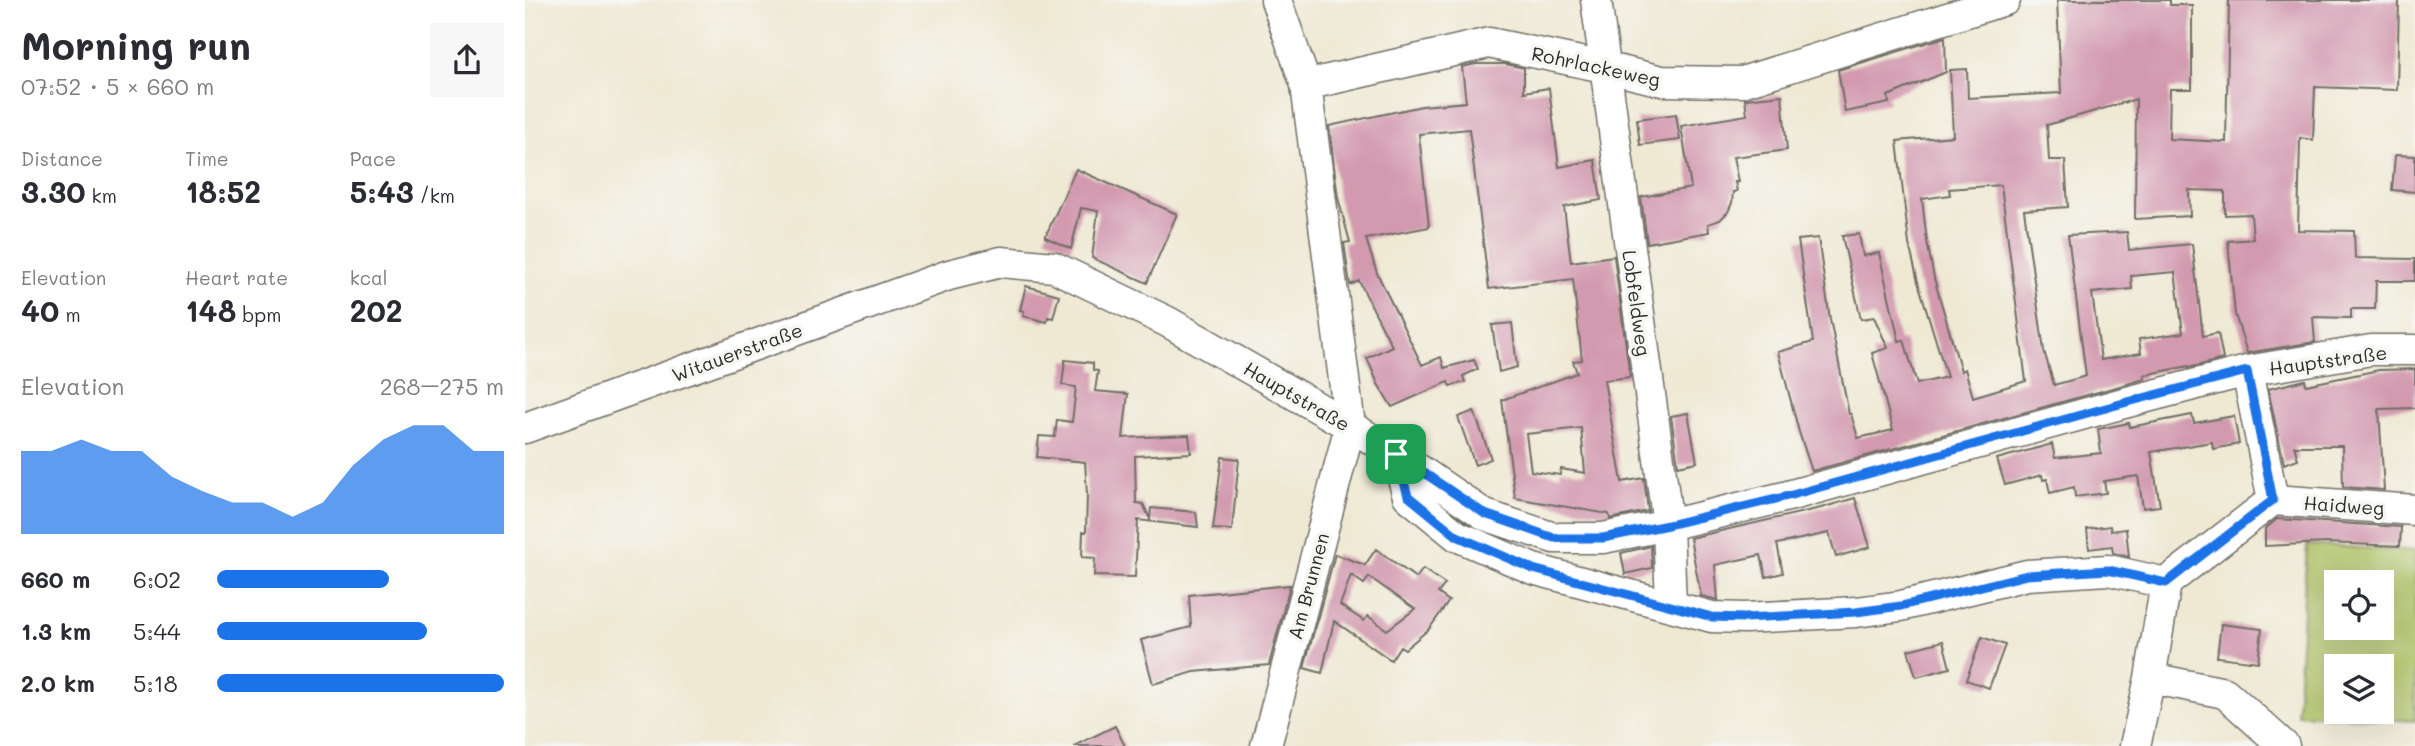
<!DOCTYPE html>
<meta charset="utf-8">
<style>
:root{--surface:#fff;--page:#f7f7f7;--text:#2b2b33;--muted:#7c7c81;--accent:#1a73e8}
body{margin:0;font-family:Mali,sans-serif;background:var(--page);color:var(--text);height:100vh;display:flex;flex-direction:column;font-size:26px;white-space:nowrap}
*{box-sizing:border-box;margin:0}
p{font-size:23px;color:var(--muted)}
.icon{flex:none;width:38px;height:38px;fill:none;stroke:currentColor;stroke-width:2;stroke-linecap:round;stroke-linejoin:round}
.map{position:relative;flex:1;overflow:hidden}
.sheet{display:flex;flex-direction:column;background:var(--surface);width:525px}
.sheet>*{flex:none}
.buttons{position:absolute;left:1799px;top:570px;display:grid;gap:14px}
.buttons a{display:grid;place-items:center;width:70px;height:70px;border-radius:0px;background:var(--surface);box-shadow:0 7px 28px #0002;font-size:35px}
.pin{position:absolute;display:grid;place-items:center;width:60px;height:60px;color:#fff;margin:-30px;border-radius:14px;box-shadow:0 4px 10px #0006}
.round{display:grid;place-items:center;flex:none;width:74px;height:74px;border-radius:0px;background:var(--page)}
.head{display:flex;align-items:center;justify-content:space-between;height:119px;padding:0 21px}
h1{font-size:38px;font-weight:700;line-height:52px}
.figures{display:grid;grid-template-columns:repeat(3,1fr);gap:10px;height:119px;padding:7px 21px}
.figures div{display:grid;align-content:center}
.figures b{font-size:30px;font-weight:700}
.figures small{font-size:19px;font-weight:400}
.figures p{font-size:19px}
.chart{height:196px;padding:14px 21px}
.chart p{display:flex;justify-content:space-between}
.chart svg{width:100%;height:126px;margin-top:7px;fill:var(--accent);opacity:.7}
ul{padding:0 21px;list-style:none;font-size:23px}
li{display:grid;grid-template-columns:112px 84px 1fr;align-items:center;height:52px}
li i{height:18px;border-radius:9px;background:var(--accent)}
main{display:flex;flex:1;min-height:0}
.map>svg:first-child{display:block}
.green{fill:#afc165;stroke:#6d7648;stroke-width:2;fill-rule:evenodd}
.building{fill:#d299af;fill-rule:evenodd}
.lines{fill:none;stroke-linecap:round;stroke-linejoin:round}
.minor-casing{stroke:#706e66;stroke-width:33}
.minor{stroke:#fff;stroke-width:30}
.route-casing{stroke:#fff;stroke-width:14}
.route{stroke:#1a73e8;stroke-width:9}
.labels{text-anchor:middle;dominant-baseline:central;stroke-width:7;stroke-linejoin:round;paint-order:stroke}
.street-label{font-size:19px;fill:#2b2b2b;stroke:#f6f6f2}
</style>
<main>
<section class="sheet">
<div class="head"><div><h1>Morning run</h1><p>07:52 · 5 × 660 m</p></div><a class="round"><svg class="icon" aria-label="share" viewBox="0 0 24 24"><path d="M12 15V3M7 8l5-5 5 5M5 13v7h14v-7"/></svg></a></div>
<div class="figures">
<div><p>Distance</p><b>3.30<small> km</small></b></div>
<div><p>Time</p><b>18:52</b></div>
<div><p>Pace</p><b>5:43<small> /km</small></b></div>
</div>
<div class="figures">
<div><p>Elevation</p><b>40<small> m</small></b></div>
<div><p>Heart rate</p><b>148<small> bpm</small></b></div>
<div><p>kcal</p><b>202</b></div>
</div>
<div class="chart"><p><span>Elevation</span>268–275 m</p>
<svg viewBox="0 0 160 44" preserveAspectRatio="none"><path d="M0 44V15L10 15L20 11L30 15L40 15L50 24L60 29L70 33L80 33L90 38L100 33L110 20L120 11L130 6L140 6L150 15L160 15V44z"/></svg>
</div>
<ul>
<li><b>660 m</b>6:02<i style="width:60%"></i></li>
<li><b>1.3 km</b>5:44<i style="width:73%"></i></li>
<li><b>2.0 km</b>5:18<i style="width:100%"></i></li>
</ul>
</section>
<div class="map">
<svg width="1890" height="746" viewBox="0 0 1890 746">
<rect width="100%" height="100%" fill="#f6f6f2"/>
<filter id="ink" filterUnits="userSpaceOnUse"><feTurbulence type="fractalNoise" baseFrequency=".0143" numOctaves="2"/><feDisplacementMap in="SourceGraphic" scale="14" xChannelSelector="R" yChannelSelector="G"/><feConvolveMatrix kernelMatrix="1 2 1 2 8 2 1 2 1" color-interpolation-filters="sRGB"/></filter>
<filter id="wash" filterUnits="userSpaceOnUse"><feTurbulence type="fractalNoise" baseFrequency=".00686" numOctaves="4" result="noise"/><feDisplacementMap in="SourceGraphic" scale="28" xChannelSelector="R" yChannelSelector="G"/><feGaussianBlur stdDeviation="1.57" result="paint"/><feColorMatrix in="noise" values="0 0 0 0 0 0 0 0 0 0 0 0 0 0 0 0 0 1.4 0 .05"/><feComposite in="paint" operator="in"/></filter>
<g filter="url(#wash)">
<rect width="100%" height="100%" fill="#efe9d4"/>
<!-- green -->
<path class="green" d="M1782 545 1890 551V721L1772 714ZM1811 583H1857V628H1811ZM1811 667H1857V712H1811Z"/>
<g id="blocks">
<!-- building -->
<path class="building" d="M1532 0H1645V5H1667V89H1645L1644 139 1701 142 1704 0H1874L1872 90 1790 87 1788 140 1775 138 1773 230 1829 231 1830 258 1890 259V281H1851L1850 309H1826V318L1788 317 1790 342 1722 353 1710 314 1703 241 1728 239 1726 214 1700 215V191L1664 190 1665 216 1610 219 1611 99 1522 125 1524 160H1540L1543 207 1499 210 1519 351 1529 385 1561 376 1543 235 1602 232 1604 250 1667 244 1678 336 1693 333 1698 359 1664 368V366L1619 375 1620 379 1287 471 1274 432 1253 352 1288 342 1273 240 1293 238 1305 319 1324 414H1326L1333 438 1368 430 1347 353 1363 348 1349 317 1336 319 1317 236 1334 234 1338 256 1354 253 1374 341 1379 340 1392 384 1422 377 1393 282 1384 244 1372 141 1428 136 1425 70 1442 69 1443 98 1536 93ZM1476 185 1501 381 1448 397 1440 369 1436 371 1409 278 1402 241 1397 199 1425 195 1424 189ZM1650 272 1658 333 1614 339 1616 353 1576 360 1567 293 1607 289 1606 276Z
M1420 37 1421 72 1363 96 1364 103 1320 112 1313 70Z
M951 64H981L999 68V92L1024 88 1034 167 1070 160 1076 200 1039 207 1046 262 1089 256 1105 377 1079 380 1097 482 1119 478 1123 511 1085 519 1084 514 990 498 977 400 1052 373 1048 361 1057 360 1048 279 964 289 944 129 894 134 904 227 841 239 852 273 897 365 916 357 919 368 949 360 953 369 938 376 940 382 925 386 923 382 867 407 853 384 842 358 867 346 834 281 825 285 819 243 825 242 813 198 804 126 897 106 941 102 937 67ZM1056 428 1060 473 1036 469 1035 475 1006 471 1001 434Z
M1257 95 1262 150 1208 157 1213 182H1210L1212 191 1208 192 1207 203 1203 212 1195 220 1183 224 1184 232 1122 243 1116 197 1166 188 1156 126 1222 115 1220 99Z
M1151 114 1155 140 1115 145 1112 119Z
M1870 155 1890 156V192L1867 190Z
M551 169 652 214 622 283 567 258 573 211 556 208 546 249 520 237Z
M501 286 534 295 528 318 523 317 522 322 498 316 499 311 495 310Z
M987 323 992 367 974 372 967 325Z
M540 360 568 363V370L573 371 570 391 603 394 598 438 664 435 666 453 610 456 611 503 618 504 625 519 626 508 671 512 673 527 613 520 610 577 569 576 570 558 557 557 558 532H561L562 494 560 462 512 457 514 436 530 437 532 420 547 422 551 387 537 385Z
M1890 369V408L1854 409 1859 490 1818 487 1817 446H1769L1773 459 1759 464 1743 389 1780 380 1781 385 1854 370Z
M949 411 966 459 950 465 933 417Z
M1163 413 1172 462 1153 466 1146 416Z
M1667 415 1669 423 1709 416 1714 444 1688 449 1687 442 1626 452 1635 506 1618 508 1613 476 1579 481 1581 493 1550 497 1549 487 1525 493 1522 479 1518 480 1517 475 1480 485 1472 459 1527 444 1530 458 1576 453 1573 429 1604 423 1605 427Z
M697 457 714 459 707 530 688 529Z
M1330 498 1345 547 1311 557 1304 533 1252 544 1258 573 1241 577 1236 555 1190 565 1193 600 1176 596 1165 538 1296 508Z
M1752 519 1876 527 1875 546 1801 543 1740 546V529Z
M1585 526 1586 531 1601 529 1604 557 1588 553 1587 546 1564 549 1562 529Z
M1126 546 1127 568 1100 574 1096 553Z
M851 549 891 578 898 569 920 584 913 593 924 601 904 629 880 649 875 646 866 660 809 621 797 673 779 668 810 554 840 565ZM826 575 839 584 844 577 890 609 862 630 843 616 839 621 815 605Z
M765 585 744 665 669 672 628 684 616 640 666 627 664 595Z
M1696 624 1737 629 1733 662 1692 657Z
M1457 637 1480 645 1464 688 1441 680Z
M1418 641 1425 668 1391 677 1383 650Z
M590 726 600 746H549Z"/>
</g>
</g>
<g filter="url(#ink)">
<use href="#blocks" fill-opacity="0" stroke="#706e66" stroke-width="2"/>
<g class="lines">
<!-- minor casing -->
<g class="minor-casing">
<path id="minor" d="M1071 0 1143 525 1146 606
M781 85 964 43 1079 67 1137 81 1217 82 1480 0
M0 428 424 275 476 262 529 267 643 322 825 426 871 454 960 515 1029 538H1078L1143 525 1263 496 1595 404 1722 371 1846 350H1890
M871 454 883 496 932 536 1008 569 1187 617 1220 618 1331 612 1376 606 1502 575 1583 570 1641 583
M1748 500 1890 510
M1625 678 1700 693 1759 746
M741 746 825 426 781 85 751 0
M1610 746 1625 678 1641 583 1748 500 1722 371"/>
</g>
<!-- minor -->
<use href="#minor" class="minor"/>
</g>
</g>
<g class="lines" filter="url(#ink)">
<!-- route casing -->
<g class="route-casing">
<path id="route" d="M1722 371 1748 500 1641 583 1583 570 1502 575 1376 606 1331 612 1220 618 1187 617 1008 569 932 536 883 496 871 454 960 514 1029 538H1078L1143 525 1263 496 1595 404Z"/>
</g>
<!-- route -->
<use href="#route" class="route"/>
</g>
<g class="labels">
<!-- street labels -->
<g class="street-label">
<text transform="translate(1071 66) rotate(12)">Rohrlackeweg</text>
<text transform="translate(1112 303) rotate(82)">Lobfeldweg</text>
<text transform="translate(212 352) rotate(-20)">Witauerstraße</text>
<text transform="translate(1803 360) rotate(-8)">Hauptstraße</text>
<text transform="translate(772 396) rotate(30)">Hauptstraße</text>
<text transform="translate(1819 505) rotate(4)">Haidweg</text>
<text transform="translate(783 586) rotate(-75)">Am Brunnen</text>
</g>
</g>
</svg>
<div class="buttons">
<a><svg class="icon" aria-label="locate" viewBox="0 0 24 24"><circle cx="12" cy="12" r="6"/><path d="M12 2v4M12 18v4M2 12h4M18 12h4"/></svg></a>
<a><svg class="icon" aria-label="layers" viewBox="0 0 24 24"><path d="M12 4l9 5-9 5-9-5zM3 14l9 5 9-5"/></svg></a>
</div>
<div class="pin" style="left:871px;top:454px;background:#1e9e55"><svg class="icon" aria-label="arrive" viewBox="0 0 24 24"><path d="M6 21V4h12l-3 4 3 4H6"/></svg></div>
</div>
</main>
